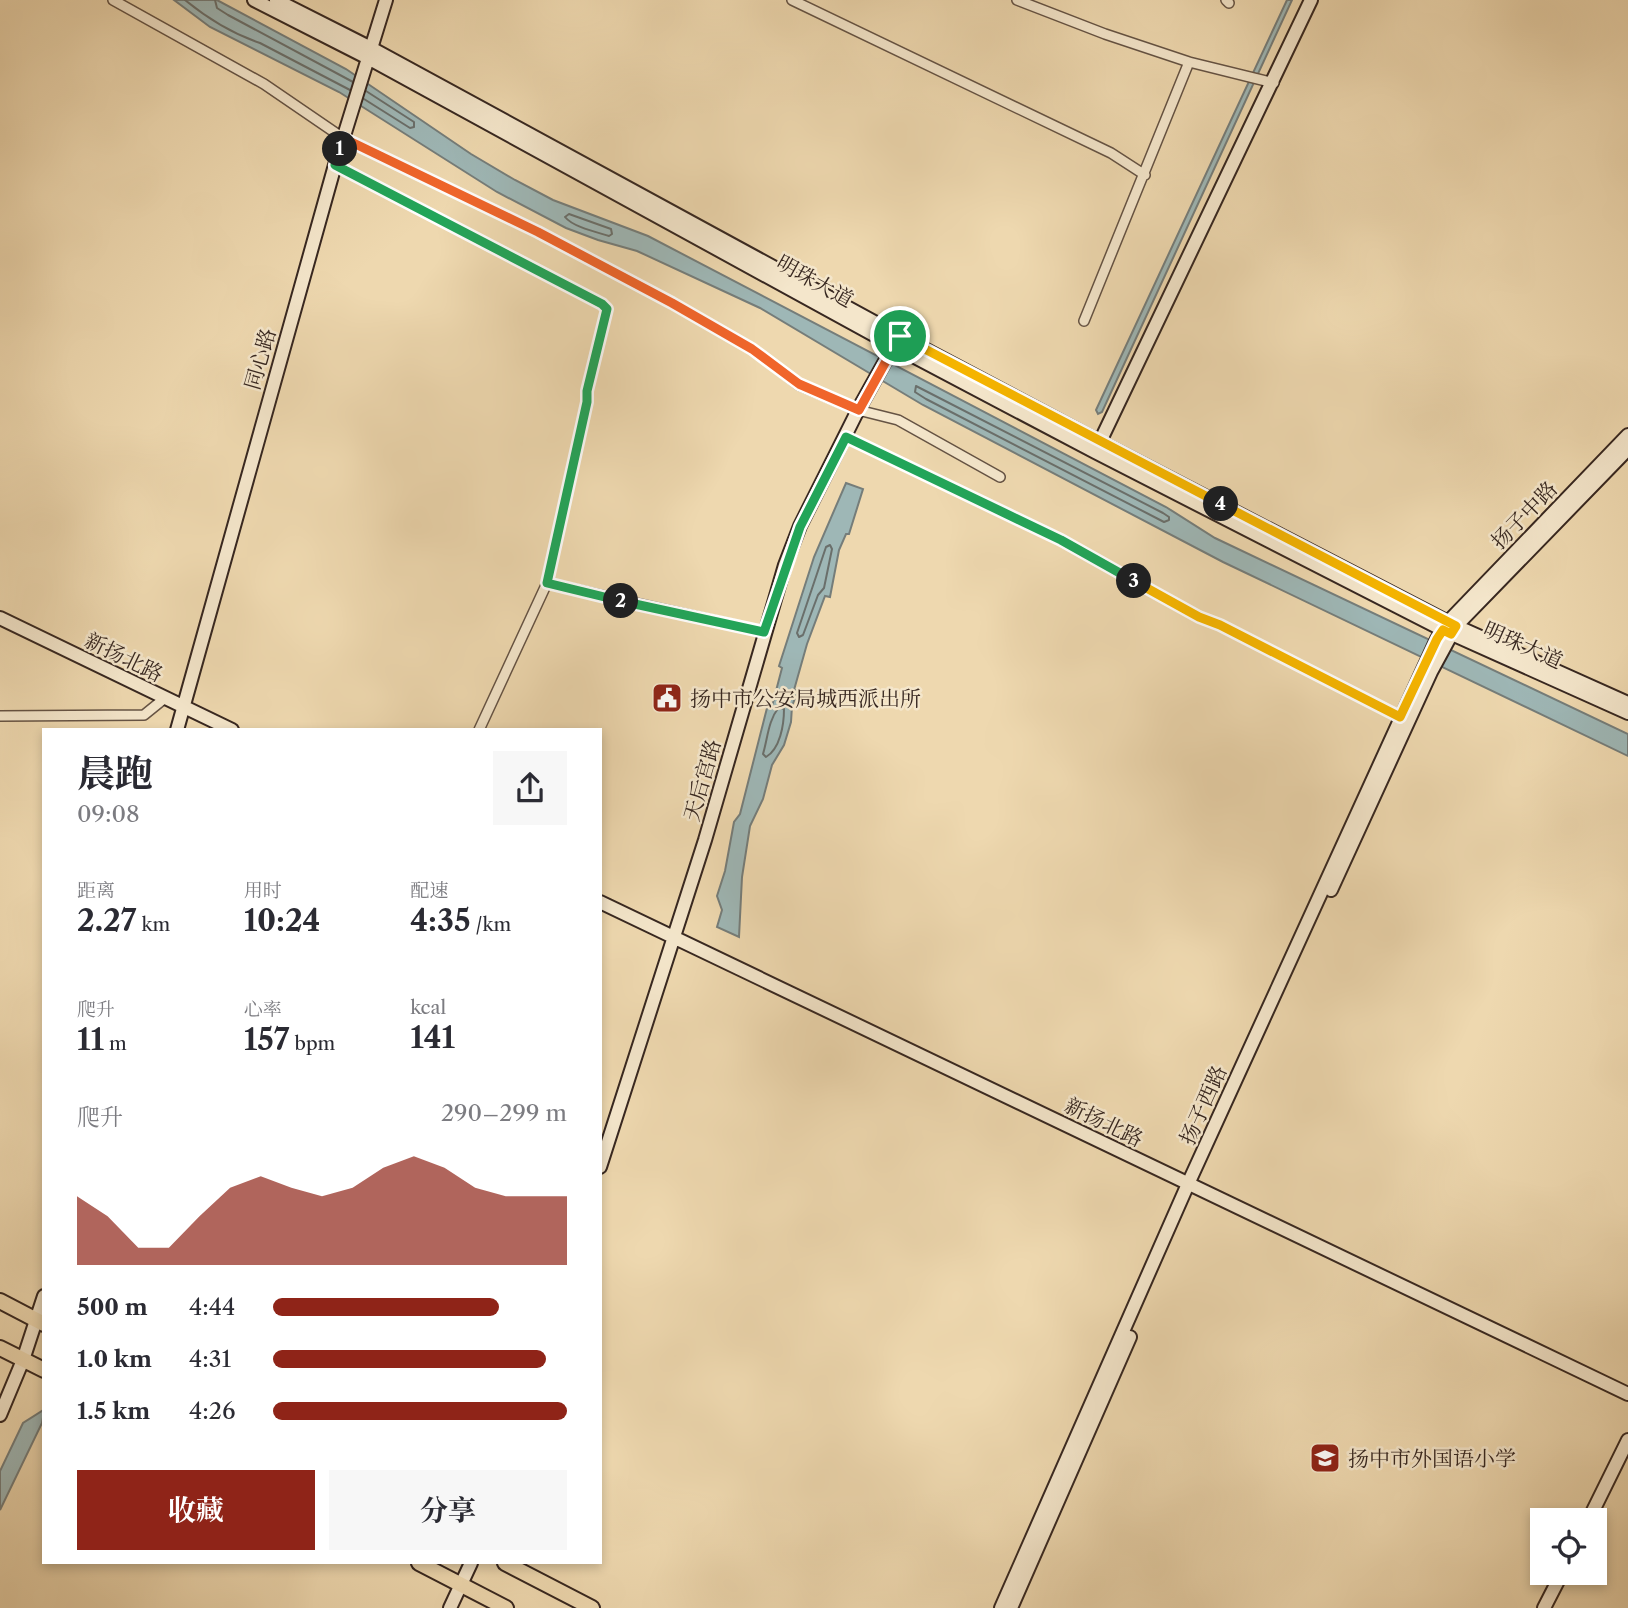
<!DOCTYPE html>
<html lang="zh">
<meta charset="utf-8">
<style>
:root{--surface:#fff;--page:#f7f7f7;--text:#2b2b33;--muted:#7c7c81;--accent:#8f2418}
body{margin:0;font-family:"Libre Caslon Text","Noto Serif SC",serif;background:var(--page);color:var(--text);height:100vh;display:flex;flex-direction:column;font-size:26px;white-space:nowrap}
*{box-sizing:border-box;margin:0}
p{font-size:23px;color:var(--muted)}
.icon{flex:none;width:38px;height:38px;fill:none;stroke:currentColor;stroke-width:2;stroke-linecap:round;stroke-linejoin:round}
.map{position:relative;flex:1;overflow:hidden}
.details{position:absolute;left:42px;top:728px;width:560px;height:836px;display:flex;flex-direction:column;background:var(--surface);border-radius:0px;box-shadow:0 4px 10px #0003}
.details>*{flex:none}
.fabs{position:absolute;left:1530px;top:1508px;display:grid;gap:14px}
.fabs a{display:grid;place-items:center;width:77px;height:77px;border-radius:0px;background:var(--surface);box-shadow:0 4px 10px #0003;font-size:35px}
.pin{position:absolute;display:grid;place-items:center;width:60px;height:60px;color:#fff;margin:-30px;border:4px solid #fff;border-radius:50%;box-shadow:0 2px 7px #0007}
.km{position:absolute;width:35px;height:35px;margin:-18px;border-radius:50%;background:#222;color:#fff;font-size:19px;line-height:35px;text-align:center}
.round{display:grid;place-items:center;flex:none;width:74px;height:74px;border-radius:0px;background:var(--page)}
.summary{display:flex;align-items:center;justify-content:space-between;height:119px;padding:0 35px}
h1{font-size:38px;font-weight:700;line-height:52px}
.metrics{display:grid;grid-template-columns:repeat(3,1fr);gap:10px;height:119px;padding:7px 35px}
.metrics div{display:grid;align-content:center}
.metrics b{font-size:30px;font-weight:700}
.metrics small{font-size:19px;font-weight:400}
.metrics p{font-size:19px}
.chart{height:196px;padding:14px 35px}
.chart p{display:flex;justify-content:space-between}
.chart svg{width:100%;height:126px;margin-top:7px;fill:var(--accent);opacity:.7}
.primary-button{display:flex;gap:14px;margin-top:auto;padding:14px 35px}
.primary-button a{flex:1;height:80px;border-radius:0px;background:var(--accent);color:#fff;font-size:28px;font-weight:700;line-height:80px;text-align:center}
.primary-button a+a{background:var(--page);color:var(--text)}
ul{padding:0 35px;list-style:none;font-size:23px}
li{display:grid;grid-template-columns:112px 84px 1fr;align-items:center;height:52px}
li i{height:18px;border-radius:9px;background:var(--accent)}
.map>svg:first-child{display:block}
.water{fill:#9eb7b6;stroke:#757d7a;stroke-width:2}
.lines{fill:none;stroke-linecap:round;stroke-linejoin:round}
.shore{stroke:#6a6f6b;stroke-width:2}
.street-casing{stroke:#655344;stroke-width:12}
.secondary-casing{stroke:#372720;stroke-width:16}
.primary-casing{stroke:#372720;stroke-width:18}
.street{stroke:#f4e6cb;stroke-width:9}
.secondary{stroke:#f4e6cb;stroke-width:12}
.primary{stroke:#eed8af;stroke-width:14}
.split-1-casing{stroke:#fff;stroke-width:14}
.split-2-casing{stroke:#fff;stroke-width:14}
.split-3-casing{stroke:#fff;stroke-width:14}
.split-4-casing{stroke:#fff;stroke-width:14}
.split-5-casing{stroke:#fff;stroke-width:14}
.split-1{stroke:#f0652b;stroke-width:9}
.split-2{stroke:#22a559;stroke-width:9}
.split-3{stroke:#22a559;stroke-width:9}
.split-4{stroke:#f5b400;stroke-width:9}
.split-5{stroke:#f5b400;stroke-width:9}
.labels{text-anchor:middle;dominant-baseline:central;stroke-width:5;stroke-linejoin:round;paint-order:stroke}
.street-label{font-size:21px;fill:#372720;stroke:#f4e6cb}
.poi-label{font-size:21px;fill:#372720;stroke:#f4e6cb;text-anchor:start}
</style>
<div class="map">
<svg width="1628" height="1608" viewBox="0 0 1628 1608">
<rect width="100%" height="100%" fill="#eed8af"/>
<filter id="stains"><feTurbulence type="fractalNoise" baseFrequency=".00286" numOctaves="4"/><feColorMatrix values="0 0 0 0 .2 0 0 0 0 .09 0 0 0 0 .02 0 0 0 .5 -.17"/></filter>
<radialGradient id="worn" r=".72"><stop offset=".6" stop-color="#630" stop-opacity="0"/><stop offset="1" stop-color="#630" stop-opacity=".3"/></radialGradient>
<!-- water -->
<path class="water" d="M174 0H217L346 69 471 154 515 180 553 200 648 236 1166 507 1215 538 1628 734V756L1223 562 923 405 760 308 637 251 598 240 566 228 497 192 339 92 210 27Z
M1287 0H1292L1102 412 1098 414 1096 410Z
M846 483 863 489 849 534H846L839 550 830 597 825 596 807 644 794 690 798 691 792 706 791 722 784 745 772 765 763 799 750 826 742 877 739 937 717 927 722 910 717 896 725 871 734 822 740 814 767 708 772 706 782 668 779 666 814 557Z
M42 1411 44 1412 42 1423 0 1510V1471L23 1423Z"/>
<g class="lines">
<!-- shore -->
<path class="shore" d="M185 0C207 18 233 34 260 43L350 90
M215 0 217 8 228 15 353 82
M364 99 410 128 414 127V122L366 91
M569 214 611 229 612 234 609 236C596 232 573 227 565 217Z
M916 386 1163 513 1169 517V520L1164 522 926 399 915 392Z
M830 545 832 549 824 588 818 595 803 635 799 637 797 633 826 547Z
M779 707 784 709C784 725 780 749 766 757L763 754C768 737 768 721 779 707Z"/>
<!-- street casing -->
<g class="street-casing">
<path id="street" d="M113 0 264 84 343 138 538 232 672 303 752 349 799 385 858 410 898 420 1000 477
M792 0 1111 153 1145 175
M1017 0 1105 34 1189 62 1274 83
M1226 0 1229 3
M335 165 602 304 607 309 587 391V402L547 583 479 730
M1084 321 1189 62
M846 437 1061 540 1199 617 1220 625 1400 717
M547 583 764 632
M0 716 144 715 165 698"/>
</g>
<!-- secondary casing -->
<g class="secondary-casing">
<path id="secondary" d="M254 0 368 58 894 346 1095 452 1443 630 1628 713
M276 0 371 48 900 336 1100 442 1456 626 1628 703
M1097 448 1311 0
M0 618 232 730
M177 730 335 165 386 0
M1331 890 1431 672 1456 626 1628 449
M600 902 1628 1394
M600 1167 705 840 785 565 800 526 858 410 897 340
M0 1415 23 1360 44 1296
M1588 1521 1628 1440
M450 1608 471 1563
M1001 1608 1188 1184 1437 639 1448 622 1628 435
M1011 1608 1130 1337
M1544 1608 1562 1573"/>
</g>
<!-- primary casing -->
<g class="primary-casing">
<path id="primary" d="M0 1301 44 1324
M0 1348 44 1370
M419 1563 506 1608
M505 1563 592 1608"/>
</g>
<!-- street -->
<use href="#street" class="street"/>
<!-- secondary -->
<use href="#secondary" class="secondary"/>
<!-- primary -->
<use href="#primary" class="primary"/>
</g>
<g class="lines">
<!-- split-1 casing -->
<g class="split-1-casing">
<path id="split-1" d="M340 149 343 138 538 232 672 303 752 349 799 384 859 410 900 336"/>
</g>
<!-- split-2 casing -->
<g class="split-2-casing">
<path id="split-2" d="M340 149 335 165 602 304 607 309 587 391V402L547 583 621 601"/>
</g>
<!-- split-3 casing -->
<g class="split-3-casing">
<path id="split-3" d="M621 601 764 632 800 527 846 437 1061 540 1134 581"/>
</g>
<!-- split-4 casing -->
<g class="split-4-casing">
<path id="split-4" d="M1134 581 1199 617 1220 625 1400 717 1437 639 1443 630 1451 634 1456 626 1221 504"/>
</g>
<!-- split-5 casing -->
<g class="split-5-casing">
<path id="split-5" d="M900 336 1221 504"/>
</g>
<!-- split-1 -->
<use href="#split-1" class="split-1"/>
<!-- split-2 -->
<use href="#split-2" class="split-2"/>
<!-- split-3 -->
<use href="#split-3" class="split-3"/>
<!-- split-4 -->
<use href="#split-4" class="split-4"/>
<!-- split-5 -->
<use href="#split-5" class="split-5"/>
</g>
<!-- icons -->
<defs>
<g id="civic-square" transform="scale(1.575)"><rect x="-9" y="-9" width="18" height="18" rx="4" fill="#8f2418" stroke="#f4e6cb"/><path d="M-.6-6.5H3V-4.5H.6V-3L4-1V1h2V6H-6V1h2V-1L-.6-3ZM-1.2 2.5V6h2.4V2.5Z" fill="#fff"/></g>
<g id="school-square" transform="scale(1.575)"><rect x="-9" y="-9" width="18" height="18" rx="4" fill="#8f2418" stroke="#f4e6cb"/><path d="M0-5L7-2L0 1L-7-2ZM-4 1L0 2.5L4 1V4Q0 6-4 4Z" fill="#fff"/></g>
</defs>
<g fill-rule="evenodd">
<use href="#civic-square" x="667" y="698"/>
<use href="#school-square" x="1325" y="1458"/>
</g>
<g class="labels">
<!-- street labels -->
<g class="street-label">
<text transform="translate(815 281) rotate(29)">明珠大道</text>
<text transform="translate(260 359) rotate(-74)">同心路</text>
<text transform="translate(1524 515) rotate(-46)">扬子中路</text>
<text transform="translate(1523 645) rotate(24)">明珠大道</text>
<text transform="translate(124 657) rotate(26)">新扬北路</text>
<text transform="translate(702 780) rotate(-74)">天后宫路</text>
<text transform="translate(1203 1105) rotate(-66)">扬子西路</text>
<text transform="translate(1104 1122) rotate(26)">新扬北路</text>
</g>
<!-- poi labels -->
<g class="poi-label">
<text x="690" y="698">扬中市公安局城西派出所</text>
<text x="1348" y="1458">扬中市外国语小学</text>
</g>
</g>
<rect width="100%" height="100%" filter="url(#stains)"/>
<rect width="100%" height="100%" fill="url(#worn)"/>
</svg>
<div class="fabs">
<a><svg class="icon" aria-label="locate" viewBox="0 0 24 24"><circle cx="12" cy="12" r="6"/><path d="M12 2v4M12 18v4M2 12h4M18 12h4"/></svg></a>
</div>
<div class="pin" style="left:900px;top:336px;background:#1e9e55"><svg class="icon" aria-label="arrive" viewBox="0 0 24 24"><path d="M6 21V4h12l-3 4 3 4H6"/></svg></div>
<b class="km" style="left:340px;top:149px">1</b>
<b class="km" style="left:621px;top:601px">2</b>
<b class="km" style="left:1134px;top:581px">3</b>
<b class="km" style="left:1221px;top:504px">4</b>
<section class="details">
<div class="summary"><div><h1>晨跑</h1><p>09:08</p></div><a class="round"><svg class="icon" aria-label="share" viewBox="0 0 24 24"><path d="M12 15V3M7 8l5-5 5 5M5 13v7h14v-7"/></svg></a></div>
<div class="metrics">
<div><p>距离</p><b>2.27<small> km</small></b></div>
<div><p>用时</p><b>10:24</b></div>
<div><p>配速</p><b>4:35<small> /km</small></b></div>
</div>
<div class="metrics">
<div><p>爬升</p><b>11<small> m</small></b></div>
<div><p>心率</p><b>157<small> bpm</small></b></div>
<div><p>kcal</p><b>141</b></div>
</div>
<div class="chart"><p><span>爬升</span>290–299 m</p>
<svg viewBox="0 0 160 44" preserveAspectRatio="none"><path d="M0 44V20L10 27L20 38L30 38L40 27L50 17L60 13L70 17L80 20L90 17L100 10L110 6L120 10L130 17L140 20L150 20L160 20V44z"/></svg>
</div>
<ul>
<li><b>500 m</b>4:44<i style="width:77%"></i></li>
<li><b>1.0 km</b>4:31<i style="width:93%"></i></li>
<li><b>1.5 km</b>4:26<i style="width:100%"></i></li>
</ul>
<div class="primary-button"><a>收藏</a><a>分享</a></div>
</section>
</div>
